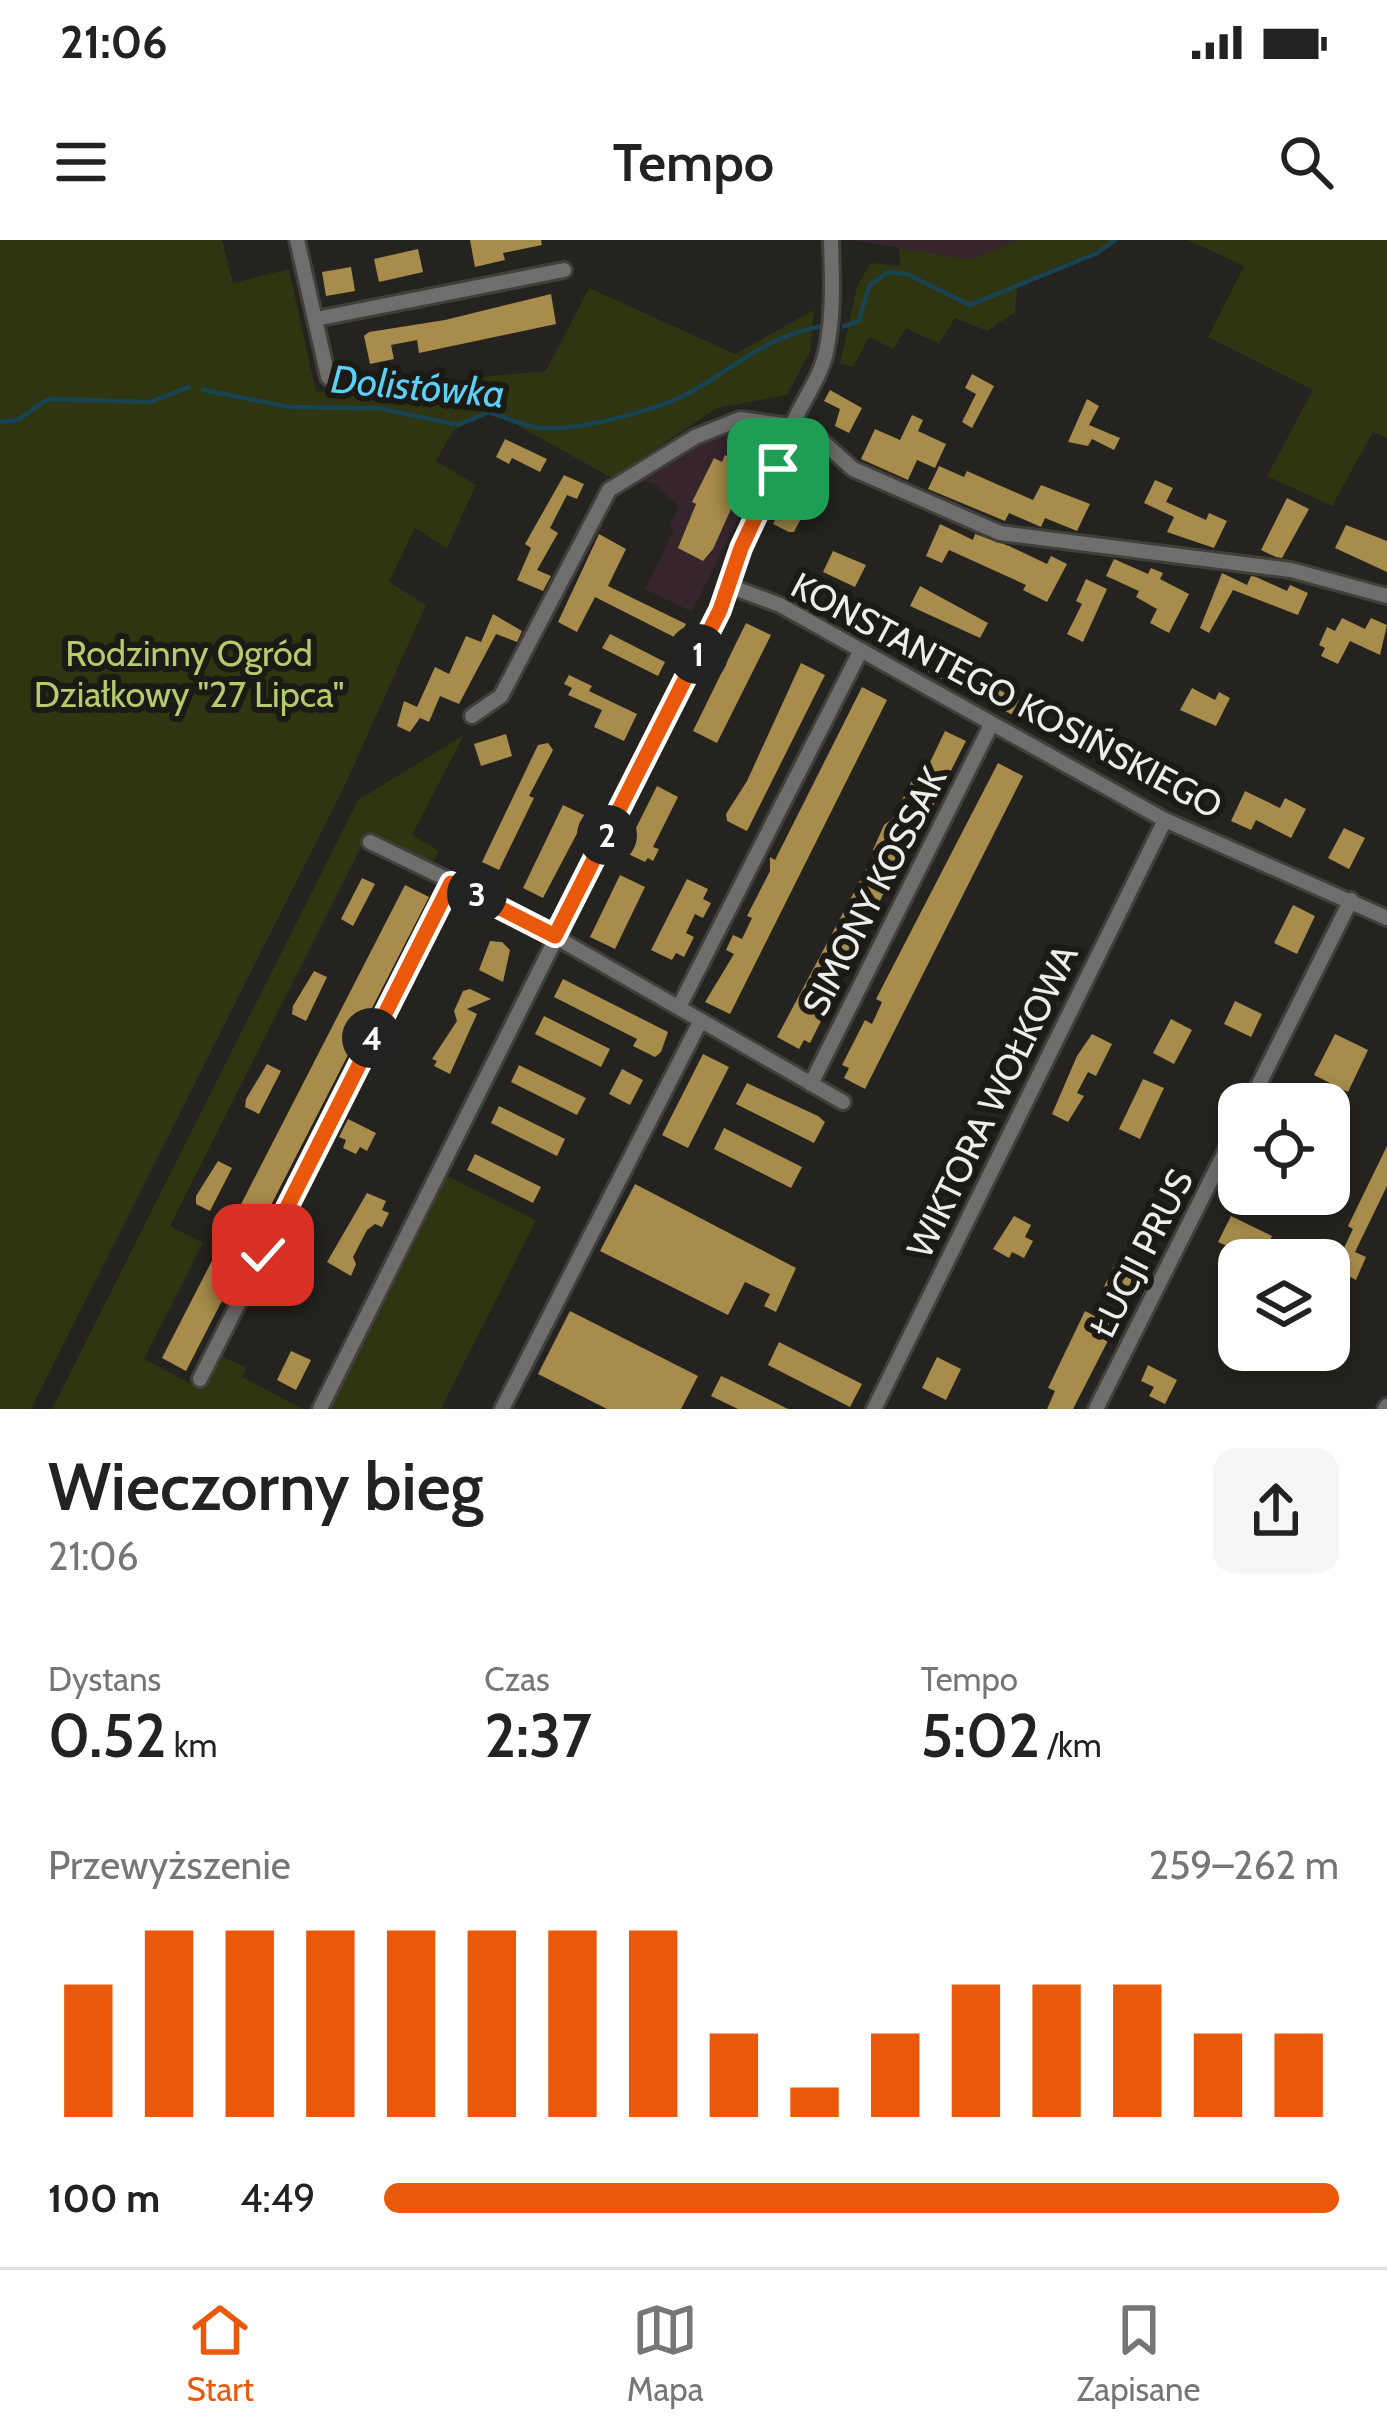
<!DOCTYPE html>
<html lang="pl">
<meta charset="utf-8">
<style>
:root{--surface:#fff;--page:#f6f6f6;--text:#222;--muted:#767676;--line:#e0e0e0;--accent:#ea580c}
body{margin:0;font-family:Cabin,sans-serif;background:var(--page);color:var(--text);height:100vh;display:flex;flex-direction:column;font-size:45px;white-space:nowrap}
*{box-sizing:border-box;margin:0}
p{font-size:39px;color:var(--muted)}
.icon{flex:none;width:66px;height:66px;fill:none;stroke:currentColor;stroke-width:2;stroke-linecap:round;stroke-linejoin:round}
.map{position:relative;height:1169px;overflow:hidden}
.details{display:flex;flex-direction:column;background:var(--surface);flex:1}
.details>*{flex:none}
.controls{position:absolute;left:1218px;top:843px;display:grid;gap:24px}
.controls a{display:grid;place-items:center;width:132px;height:132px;border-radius:24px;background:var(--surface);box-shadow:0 6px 18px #0003;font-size:60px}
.pin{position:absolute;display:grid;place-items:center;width:102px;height:102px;color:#fff;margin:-51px;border-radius:24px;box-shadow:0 6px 18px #0006}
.km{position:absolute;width:60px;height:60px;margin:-30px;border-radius:50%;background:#222;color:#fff;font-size:33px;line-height:60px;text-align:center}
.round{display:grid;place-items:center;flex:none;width:126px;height:126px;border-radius:24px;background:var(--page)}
.summary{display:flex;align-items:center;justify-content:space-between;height:204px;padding:0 48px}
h1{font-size:66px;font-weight:600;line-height:90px}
.metrics{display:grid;grid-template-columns:repeat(3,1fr);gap:18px;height:204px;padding:12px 48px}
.metrics div{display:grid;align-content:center}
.metrics b{font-size:60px;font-weight:600}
.metrics small{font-size:33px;font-weight:400}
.metrics p{font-size:33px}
.chart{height:336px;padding:24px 48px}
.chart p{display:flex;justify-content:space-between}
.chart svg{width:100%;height:216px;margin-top:12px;stroke:var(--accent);stroke-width:6}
ul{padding:0 48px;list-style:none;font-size:39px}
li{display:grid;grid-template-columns:192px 144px 1fr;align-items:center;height:90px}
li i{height:30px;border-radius:15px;background:var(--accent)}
.status{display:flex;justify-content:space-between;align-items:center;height:84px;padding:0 60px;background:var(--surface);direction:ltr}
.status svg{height:33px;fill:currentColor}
header{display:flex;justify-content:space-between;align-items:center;height:156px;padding:0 48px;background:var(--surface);font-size:54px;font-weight:600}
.menu{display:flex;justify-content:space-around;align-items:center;height:168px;border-top:3px solid var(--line);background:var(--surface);font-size:33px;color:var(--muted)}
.menu a{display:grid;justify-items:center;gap:6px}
.menu .on{color:var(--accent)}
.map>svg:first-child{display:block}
.education{fill:#37252d}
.green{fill:#2e3510}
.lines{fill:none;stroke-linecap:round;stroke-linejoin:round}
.stream{stroke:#184352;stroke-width:4.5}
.building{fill:#a78c4b}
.minor-casing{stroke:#413f3b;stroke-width:20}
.minor{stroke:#706d6d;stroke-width:14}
.route-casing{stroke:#fff;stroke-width:24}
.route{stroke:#ea580c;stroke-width:15}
.labels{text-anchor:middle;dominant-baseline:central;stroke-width:12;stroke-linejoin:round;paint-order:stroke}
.park-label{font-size:36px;fill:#b6ca6e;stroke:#1c1a15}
.street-label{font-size:36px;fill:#eeede9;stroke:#1c1a15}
.water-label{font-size:39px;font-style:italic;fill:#5bd0fa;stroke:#1c1a15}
</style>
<div class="status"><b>21:06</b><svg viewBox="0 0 49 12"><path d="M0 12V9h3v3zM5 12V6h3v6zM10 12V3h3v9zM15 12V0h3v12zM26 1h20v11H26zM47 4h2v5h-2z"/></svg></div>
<header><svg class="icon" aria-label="menu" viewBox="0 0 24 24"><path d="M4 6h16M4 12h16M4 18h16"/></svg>Tempo<svg class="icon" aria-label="search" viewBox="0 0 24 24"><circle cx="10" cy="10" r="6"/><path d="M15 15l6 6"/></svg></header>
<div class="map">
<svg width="1387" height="1169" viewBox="0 0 1387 1169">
<rect width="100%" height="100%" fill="#25231f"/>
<!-- education -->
<path class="education" d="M855 0H1018L969 21Z
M743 190 765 198 772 210 692 372 645 349 674 290 669 286 679 267 655 244 643 240 713 198Z"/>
<!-- green -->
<path class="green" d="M0 0H222L233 43 289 29 316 152 546 131 589 48 735 114 814 70 810 111 787 155 717 168 612 238 490 170 453 191 436 221 476 245 447 308 415 288 389 342 426 365 344 547 31 1169H0Z
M1018 0H1115C1084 19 1049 27 1017 47L1015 72 987 91 955 78 939 104 906 88 893 109 869 97 853 127 840 124 857 46 871 23 900 26 899 8 969 20Z
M1188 0H1387V198L1373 192 1332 266 1267 236 1313 150 1208 97 1244 26Z
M464 495 412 595 439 611 425 638 362 605 170 986 203 1003 144 1119 199 1148 217 1114 247 1128 242 1137 303 1169H52L358 560Z
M443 934 536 980 441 1169H326Z"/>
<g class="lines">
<!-- stream -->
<path class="stream" d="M844 86 859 81 869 46 888 32 907 34 970 65 1097 13 1115 0
M203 150 289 167 378 168 458 185 489 172C505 177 525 187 542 188 579 191 661 169 693 151 739 124 768 96 822 86
M0 182 18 180 48 159 150 162 189 147"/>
</g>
<!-- building -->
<path class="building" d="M470 0H541L542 5 503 13 505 20 475 27Z
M418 9 423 32 379 42 374 19Z
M351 27 355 51 326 56 322 32Z
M551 54 556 84 419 113 417 100 391 105 394 119 370 124 364 96 369 92 445 80Z
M972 134 994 146 972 188 962 182 976 154 965 148Z
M830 150 862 168 849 193 835 186 840 169 824 161Z
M1087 159 1099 166 1089 185 1120 198 1114 210 1092 199 1088 206 1068 202Z
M912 175 923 180 918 191 946 204 935 228 917 220 908 240 861 219 875 189 900 200Z
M505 199 547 219 540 232 512 218 509 224 496 217Z
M725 215 750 227 713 309 703 321 678 308 696 264 692 262 714 218 722 222Z
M939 226 964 237 967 231 1033 260 1041 245 1090 264 1077 291 1045 278 1041 287 1009 273 1005 281 928 249Z
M805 233 819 243 794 292H789L773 284 798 235Z
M564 235 584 244 577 259 567 255 550 288 558 293 537 330 551 336 543 351 517 340 531 308 525 304Z
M1155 240 1173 248 1166 262 1206 280 1209 273 1227 281 1214 308 1167 292 1174 277 1144 263Z
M1287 258 1309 269 1282 318 1276 317 1261 310Z
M940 284 973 300 975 294 1009 306 1047 324 1051 316 1067 324 1047 362 1023 350 1026 345 949 310 942 323 926 316Z
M1346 285 1387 301V332L1335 308Z
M599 294 626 309 608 346 686 384 678 399 595 357 577 392 558 382Z
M833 311 866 325 855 347 823 332Z
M1114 319 1148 334 1151 328 1163 333 1160 339 1189 354 1169 393 1150 383 1157 369 1136 357 1139 351 1106 336Z
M1222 333 1247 345 1251 336 1256 337 1287 351 1290 345 1308 353 1298 375 1233 350 1209 393 1200 388Z
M1086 339 1107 349 1083 402 1067 394 1082 364 1076 361Z
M920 346 988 383 980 398 910 366Z
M493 374 522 391 517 402 496 394 459 464 440 456 429 482 420 478 410 492 397 486 404 461 417 467 435 427 449 434 466 396 481 402Z
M1342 378 1365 389 1371 378 1387 385 1380 415 1350 401 1338 424 1321 416 1325 408 1319 405 1327 387 1335 391Z
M746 383 771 395 717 503 693 491Z
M610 394 665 422 658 436 602 408Z
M936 418 1029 465 1023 480 928 432Z
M801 423 825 435 747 591 727 581 726 574 747 541Z
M569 435 592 446 589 451 637 474 624 501 594 487 602 470 568 455 572 448 564 444Z
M862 447 887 460 730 774 705 762 734 714 726 710 733 695 742 699 752 678 747 676 770 631V617L775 620Z
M1192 448 1215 460 1219 452 1230 458 1216 486 1180 470Z
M945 491 966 501 929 574H918L906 596 915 601 907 616 899 612 888 633 896 637 887 654 884 652 849 730 837 733 826 756 832 759 810 803 804 800 799 809 777 797 876 611 873 610 884 585 892 579 913 539 920 543Z
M506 494 512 516 481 526 474 504Z
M548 503 553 510 529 556 534 558 499 630 482 622 538 505Z
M998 523 1023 536 865 849 844 838 849 828 842 825 865 780 872 784 882 762 876 759Z
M657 546 678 557 653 607 659 609 653 621 648 618 645 622 624 612Z
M1245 551 1280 568 1285 558 1306 569 1291 598 1256 580 1251 590 1231 581Z
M563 565 584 575 582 584 543 658 523 648Z
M1344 588 1365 598 1349 629 1328 618Z
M620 635 645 647 615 709 590 697Z
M362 638 375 644 353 686 341 679Z
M687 639 708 649 703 659 711 663 703 678 695 674 686 693 694 697 684 717 676 713 672 720 651 710Z
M405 645 429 657 186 1131 162 1118Z
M1293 665 1315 676 1297 714 1274 703Z
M490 701 502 702 510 710 503 742 479 730Z
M314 731 327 737 306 781 292 774 293 766Z
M563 739 668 792 661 812 655 817 633 806 637 799 554 757Z
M470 749 491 759 467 769 477 774 450 834 434 826 437 821 432 819 457 781 454 771 463 751Z
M1235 761 1262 774 1251 797 1224 784Z
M544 776 610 809 601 827 535 794Z
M1171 779 1192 790 1174 824 1153 813Z
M1092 794 1112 804 1096 836 1088 832 1077 853 1084 856 1068 882 1052 874 1077 816Z
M1335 794 1368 810 1348 852 1314 835Z
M703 814 729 827 688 908 662 895Z
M267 824 281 831 259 874 245 867 246 859Z
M519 825 586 858 577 875 511 842Z
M622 829 643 840 630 865 609 854Z
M1143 839 1164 848 1140 899 1119 889Z
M747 843 818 876 825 882 814 903 736 864Z
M499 866 565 899 557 916 491 883Z
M348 879 376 893 367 911 360 907 356 914 343 908 346 900 339 897Z
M724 888 802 927 791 948 714 909Z
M1387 906V946L1355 1012 1366 1017 1356 1040 1334 1029 1353 989 1348 986Z
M475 914 541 947 533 963 467 930Z
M218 921 232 928 210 971 196 964V956Z
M635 944 796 1028 776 1072 764 1066 770 1054 745 1042 728 1075 600 1011Z
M367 953 386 961 382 970 389 973 382 987 375 984 367 990 353 1017 356 1024 351 1036 327 1022Z
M1014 976 1031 985 1025 997 1033 1001 1024 1018 1012 1012 1009 1018 993 1009Z
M1231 976 1272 996 1260 1020 1218 1002Z
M1117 1020 1140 1031 1125 1060 1103 1049Z
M570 1071 698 1136 681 1169H607L538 1134Z
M1085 1071 1115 1087 1073 1169H1047L1055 1151 1048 1148Z
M779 1102 862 1144 850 1167 768 1125Z
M291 1111 311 1120 296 1150 277 1140Z
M937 1117 961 1129 946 1160 922 1148Z
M1148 1125 1177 1140 1165 1164 1149 1156 1154 1147 1141 1141Z
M721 1136 730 1140 788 1169H738L711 1156Z"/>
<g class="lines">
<!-- minor casing -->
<g class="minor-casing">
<path id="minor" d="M297 0 328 137
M316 79 564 30
M729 346 780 365 1165 580 1387 678
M472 476 501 456 609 250 695 197 740 179 791 186 822 201 853 229 1000 293 1291 330 1387 356
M370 602 498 664 843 862
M679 767 860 412
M811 844 991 485
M1249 864 1351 660
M200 1139 451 643
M320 1169 720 371C743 309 767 249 791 188 801 162 820 140 826 112 834 75 832 37 831 0
M502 1169 700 782
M874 1169 1165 580
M1096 1169 1239 884
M1385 1169 1387 1166"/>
</g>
<!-- minor -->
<use href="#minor" class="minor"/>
</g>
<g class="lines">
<!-- route casing -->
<g class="route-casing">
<path id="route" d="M263 1015 451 643 555 696 720 370 741 308 778 229"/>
</g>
<!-- route -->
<use href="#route" class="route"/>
</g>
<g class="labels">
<!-- park labels -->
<g class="park-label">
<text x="189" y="413">Rodzinny Ogród<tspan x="189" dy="41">Działkowy "27 Lipca"</tspan></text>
</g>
<!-- street labels -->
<g class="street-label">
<text transform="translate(1007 455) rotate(28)">KONSTANTEGO KOSIŃSKIEGO</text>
<text transform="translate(874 651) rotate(-63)">SIMONY KOSSAK</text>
<text transform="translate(992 861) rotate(-64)">WIKTORA WOŁKOWA</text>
<text transform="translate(1141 1013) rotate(-63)">ŁUCJI PRUS</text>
</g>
<!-- water labels -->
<g class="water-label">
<text transform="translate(418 146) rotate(5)">Dolistówka</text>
</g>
</g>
</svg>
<div class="controls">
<a><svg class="icon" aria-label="locate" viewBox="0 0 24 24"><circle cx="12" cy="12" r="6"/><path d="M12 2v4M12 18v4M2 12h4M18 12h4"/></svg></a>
<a><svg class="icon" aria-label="layers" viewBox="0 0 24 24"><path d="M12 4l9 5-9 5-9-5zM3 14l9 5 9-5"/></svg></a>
</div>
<div class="pin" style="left:778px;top:229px;background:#1e9e55"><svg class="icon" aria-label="arrive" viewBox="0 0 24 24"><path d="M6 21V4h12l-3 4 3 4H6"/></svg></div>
<div class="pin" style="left:263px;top:1015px;background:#d93025"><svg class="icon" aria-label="check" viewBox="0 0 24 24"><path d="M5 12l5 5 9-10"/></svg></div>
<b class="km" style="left:698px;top:414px">1</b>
<b class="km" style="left:607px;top:595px">2</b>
<b class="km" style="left:477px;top:654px">3</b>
<b class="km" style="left:372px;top:798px">4</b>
</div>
<section class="details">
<div class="summary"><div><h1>Wieczorny bieg</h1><p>21:06</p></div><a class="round"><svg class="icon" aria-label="share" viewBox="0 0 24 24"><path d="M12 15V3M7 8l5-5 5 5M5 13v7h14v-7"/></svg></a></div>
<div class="metrics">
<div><p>Dystans</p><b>0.52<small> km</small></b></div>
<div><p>Czas</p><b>2:37</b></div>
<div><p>Tempo</p><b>5:02<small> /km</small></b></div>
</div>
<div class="chart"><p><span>Przewyższenie</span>259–262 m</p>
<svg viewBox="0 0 160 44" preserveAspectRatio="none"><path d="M5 44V17M15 44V6M25 44V6M35 44V6M45 44V6M55 44V6M65 44V6M75 44V6M85 44V27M95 44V38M105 44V27M115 44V17M125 44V17M135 44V17M145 44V27M155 44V27"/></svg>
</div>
<ul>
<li><b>100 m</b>4:49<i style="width:100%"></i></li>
</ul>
</section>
<nav class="menu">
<a class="on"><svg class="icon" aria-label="home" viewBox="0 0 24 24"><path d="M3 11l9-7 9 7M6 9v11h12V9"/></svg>Start</a>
<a><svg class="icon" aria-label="map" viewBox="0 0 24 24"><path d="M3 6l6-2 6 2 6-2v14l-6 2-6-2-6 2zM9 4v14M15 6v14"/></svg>Mapa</a>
<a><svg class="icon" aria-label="saved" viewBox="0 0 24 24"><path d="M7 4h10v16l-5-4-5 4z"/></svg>Zapisane</a>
</nav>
